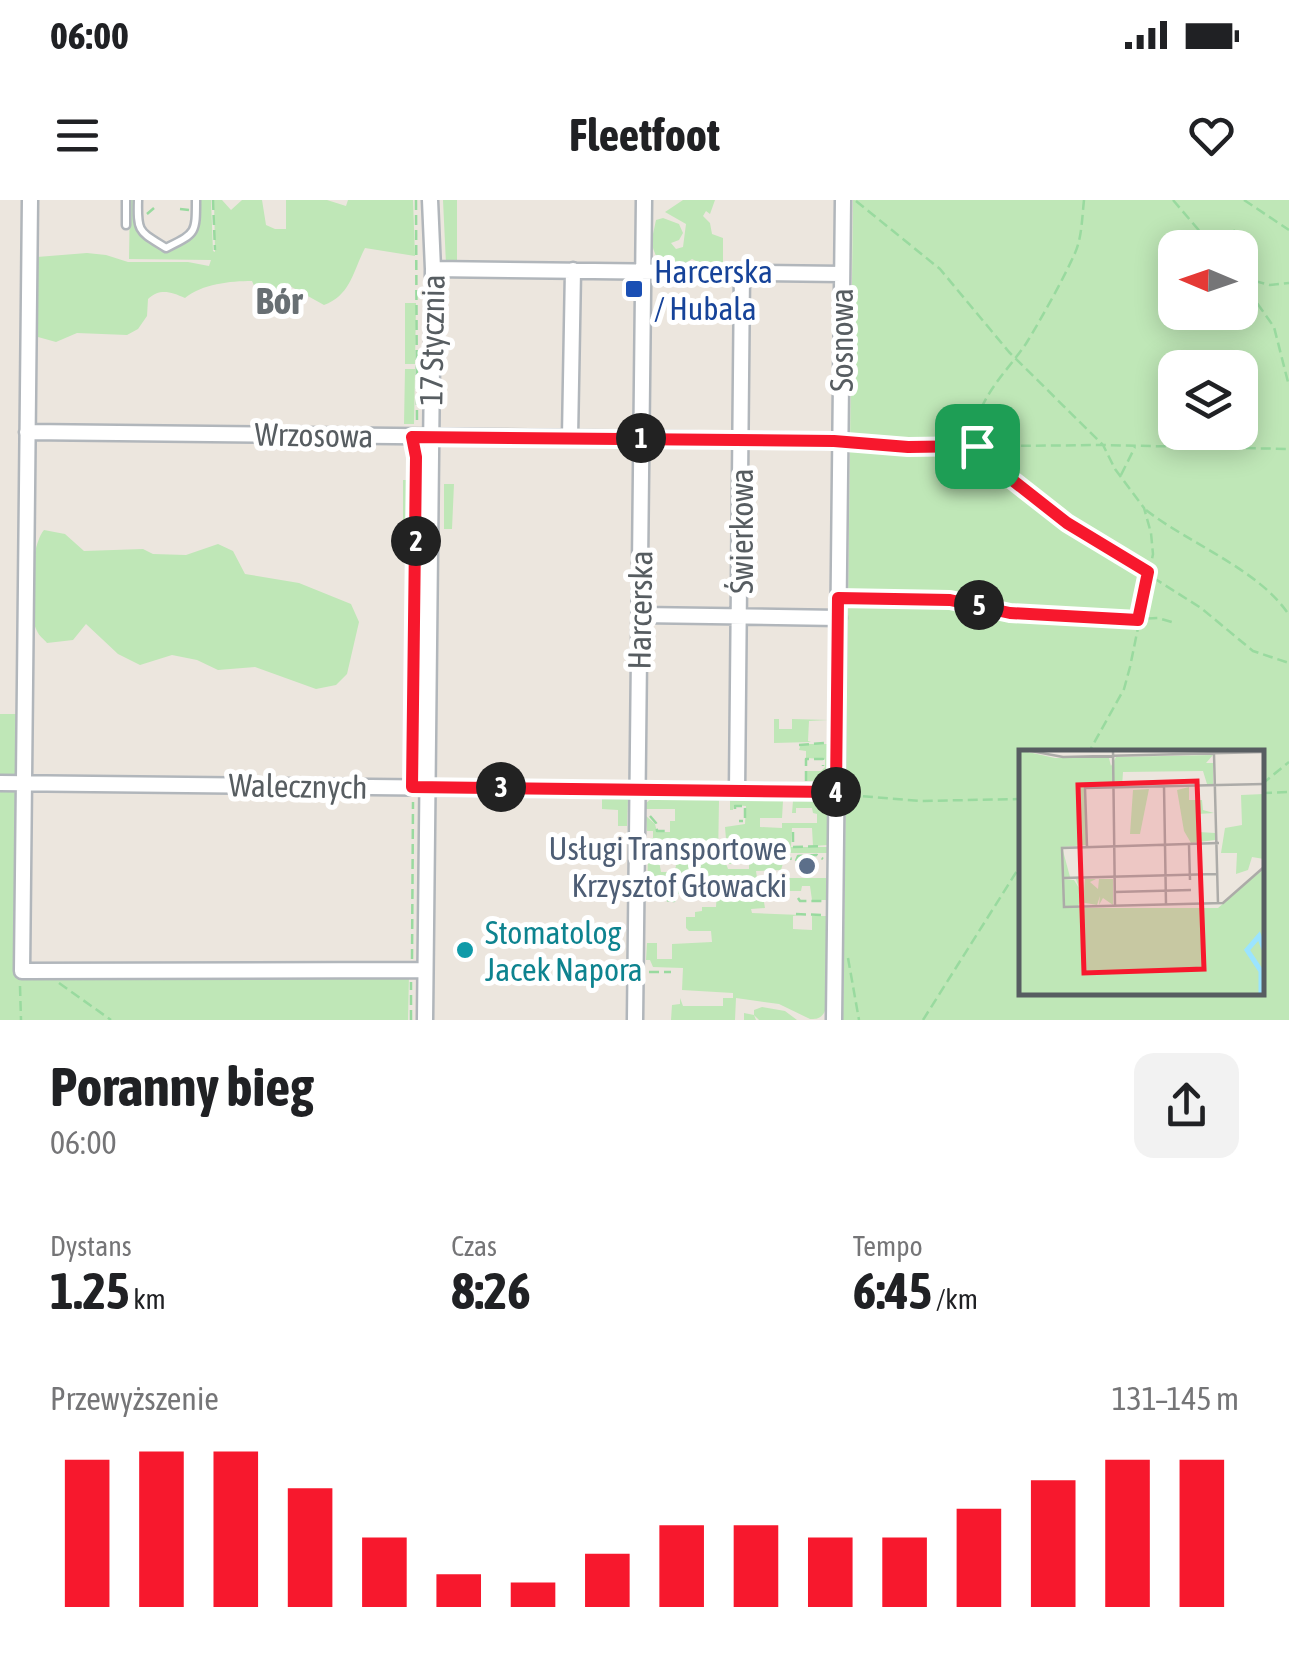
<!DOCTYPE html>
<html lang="pl">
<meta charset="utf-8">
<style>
:root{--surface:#fff;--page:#f2f2f2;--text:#202124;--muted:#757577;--accent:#f7182d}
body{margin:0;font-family:"Asap Condensed",sans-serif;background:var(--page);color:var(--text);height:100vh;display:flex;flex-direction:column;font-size:38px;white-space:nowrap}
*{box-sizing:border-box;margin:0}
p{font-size:32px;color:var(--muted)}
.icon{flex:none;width:55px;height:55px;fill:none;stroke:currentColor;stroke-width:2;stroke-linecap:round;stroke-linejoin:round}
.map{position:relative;height:820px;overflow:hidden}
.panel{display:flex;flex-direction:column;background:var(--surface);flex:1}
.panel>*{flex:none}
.needle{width:65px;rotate:272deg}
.tools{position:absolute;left:1158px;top:30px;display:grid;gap:20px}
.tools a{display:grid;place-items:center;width:100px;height:100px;border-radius:20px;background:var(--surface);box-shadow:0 5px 25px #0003;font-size:50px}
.pin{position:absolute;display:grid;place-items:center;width:85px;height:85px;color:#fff;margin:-42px;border-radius:20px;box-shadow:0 5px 15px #0006}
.km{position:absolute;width:50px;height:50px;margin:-25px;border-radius:50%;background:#222;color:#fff;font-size:28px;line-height:50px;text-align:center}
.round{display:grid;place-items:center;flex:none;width:105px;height:105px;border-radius:20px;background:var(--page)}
.headline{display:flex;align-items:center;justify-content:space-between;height:170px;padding:0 50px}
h1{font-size:55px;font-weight:700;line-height:75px}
.figures{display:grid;grid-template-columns:repeat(3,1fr);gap:15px;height:170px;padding:10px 50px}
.figures div{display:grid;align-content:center}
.figures b{font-size:50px;font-weight:700}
.figures small{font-size:28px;font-weight:400}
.figures p{font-size:28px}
.chart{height:280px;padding:20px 50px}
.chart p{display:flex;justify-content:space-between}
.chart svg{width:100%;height:180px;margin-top:10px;stroke:var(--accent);stroke-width:6}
.status{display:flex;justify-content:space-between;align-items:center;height:70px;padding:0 50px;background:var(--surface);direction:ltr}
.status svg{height:28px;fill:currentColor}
header{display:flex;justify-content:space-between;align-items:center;height:130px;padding:0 50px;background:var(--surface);font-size:45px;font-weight:700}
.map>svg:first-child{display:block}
.green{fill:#bfe7b7;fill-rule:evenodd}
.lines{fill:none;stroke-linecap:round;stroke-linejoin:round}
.service-casing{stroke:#b1b6bb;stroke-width:11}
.minor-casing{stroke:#b1b6bb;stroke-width:19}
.path{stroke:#99da9f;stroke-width:2.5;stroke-dasharray:10 5;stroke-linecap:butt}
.service{stroke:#fff;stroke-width:6}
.minor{stroke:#fff;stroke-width:14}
.route-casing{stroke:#fff;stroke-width:20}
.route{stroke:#f7182d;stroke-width:12}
.transit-dot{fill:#1a4fb4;stroke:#fff;stroke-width:4}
.service-dot{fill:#5c6f8a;stroke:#fff;stroke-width:4}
.culture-dot{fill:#0f9aa8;stroke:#fff;stroke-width:4}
.labels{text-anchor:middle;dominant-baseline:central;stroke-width:10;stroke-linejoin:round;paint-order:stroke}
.transit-label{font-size:32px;fill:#164399;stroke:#fff;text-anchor:start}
.street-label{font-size:32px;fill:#575d61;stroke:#fff}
.service-label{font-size:32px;fill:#4e5e75;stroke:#fff;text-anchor:end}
.culture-label{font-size:32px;fill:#0d838f;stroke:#fff;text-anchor:start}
.quarter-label{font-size:38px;font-weight:bold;fill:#686f73;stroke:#fff}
.inset-river{fill:none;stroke:#9be4ff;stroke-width:5}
.inset-road{fill:none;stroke:#acaba8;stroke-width:2.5}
.view{fill:#f7182d;fill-opacity:0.15;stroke:#f7182d;stroke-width:5}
.inset-edge{fill:none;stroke:#575d61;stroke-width:5}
</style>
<div class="status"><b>06:00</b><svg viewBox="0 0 49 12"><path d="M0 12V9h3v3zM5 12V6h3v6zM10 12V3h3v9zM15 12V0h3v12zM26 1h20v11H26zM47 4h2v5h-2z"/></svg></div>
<header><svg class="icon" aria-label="menu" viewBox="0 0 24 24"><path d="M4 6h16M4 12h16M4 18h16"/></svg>Fleetfoot<svg class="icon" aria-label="heart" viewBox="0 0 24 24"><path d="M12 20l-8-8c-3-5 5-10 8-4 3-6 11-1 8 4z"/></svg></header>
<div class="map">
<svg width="1289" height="820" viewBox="0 0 1289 820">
<rect width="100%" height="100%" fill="#ece6de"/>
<!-- green -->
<path class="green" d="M130 0H134C133 38 136 33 167 52 198 36 199 35 199 0H211L213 51 215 52 214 0H222L231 10 242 0H262L266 25 275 29H286V0H327L346 6 348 0H413L415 56 365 48C353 71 351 95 324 105L288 85 272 93 256 90 252 81C230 81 202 84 185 98 171 92 160 88 148 99L147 116 138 129 127 135 77 133 56 142 38 137 37 57 87 53 106 55 128 62H188L209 66 211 60 129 59Z
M443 0H457V63L446 64Z
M683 0H715L710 14 706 11 703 16 710 23 712 34 723 38V67H708L692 59 680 67 660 65C649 40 651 45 656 20L663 18 679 24 683 33 679 40 671 43 676 49 683 47 686 24 665 12Z
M853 0H1289V820H843ZM1175 48H1240V112H1175ZM1175 168H1240V232H1175ZM1262 552V792H1022V552Z
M405 103H416L415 164H405Z
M405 169H415L414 224H404Z
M403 280H414L413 325H403Z
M444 284H454L452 329H444Z
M44 330 65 334 84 351 143 349 153 354 186 355 218 344 233 351 245 374 299 383 351 404 359 422 347 474 336 485 316 489 255 467 218 470 197 460 172 455 140 465 118 454 86 424 73 440 47 443C44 439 39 436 37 431 27 413 30 346 44 330Z
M418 425 423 426 422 563 416 562Z
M0 514H23L21 772 409 774 408 820H0Z
M774 519H779V529H792V519L829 520 809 521 808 541 811 542 774 543Z
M801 544H828V581H807V571H821L825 567V559L806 558V551L799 550Z
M602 599H628L627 626H618V610L602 609Z
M651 599 719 600 718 660 725 661 728 669H749V664H728L725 627 745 624 746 606 734 605 733 610H730V600L783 601 782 618H760V627L782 628V623H817V614L813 613 812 608H796V613H792L793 601H823L827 605V645L813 646 812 628H792L791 647H827V653H786L781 670 756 671 757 678H826V700H812L810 686H802L801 691H762L765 708 751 709 752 713 801 715 793 716V729L812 730V716H826C825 734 832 801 824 813 820 819 816 819 810 819L779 804 736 798 735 820H671L672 805 680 804V798L683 806H723V798H733V793L682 790 683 768 653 767 650 760H646L647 743H657V759H672V744L712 742 711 731H689L686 728V717H695V712L702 711V707H716L717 692 714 691 726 693V689L675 690 674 684 657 686V694L647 698 648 656H658L661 672H671L676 667 673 646 647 647 648 638H653V631H647L646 616 655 624 657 632H670V621H675V609H646V603Z
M762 807 785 811 797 820H759L754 815 756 820H744V813L754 815V810Z"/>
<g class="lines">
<!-- service casing -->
<g class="service-casing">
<path id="service" d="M138 0C137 33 139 31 166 48 196 33 196 34 196 0
M126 25V0"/>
</g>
<!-- minor casing -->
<g class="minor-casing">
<path id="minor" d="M30 0 22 771 425 770
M433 69 842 74
M27 232 841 241
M570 237 573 70
M640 415 839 418
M0 583 837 592
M737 591 742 72
M425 820 433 69 430 0
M635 820 644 0
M834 820 843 0"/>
</g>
<!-- path -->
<path class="path" d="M213 0 215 50
M416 0 417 223
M1084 0C1082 18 1082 37 1075 53 1064 78 1041 119 1027 142 1005 176 959 213 983 257L1067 323 1201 408 1253 451 1289 463
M1173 0 1214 48
M1244 0 1289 30
M856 1 940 69 1009 152 1103 245 1115 269 1144 308 1151 333 1153 354 1130 467 1124 489 1089 552
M180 9 189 10
M147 14 154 8
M1218 48 1235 30
M1240 77 1270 85 1289 83
M1240 79 1274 127 1289 186
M856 243 907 247 1103 245 1289 249
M1121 275 1135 247
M1146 310C1188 343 1260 370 1289 415
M849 398 950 401 1011 413 1062 414 1104 420 1158 418 1175 423
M799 545 824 543
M412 574 416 248
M806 581V559H823V566
M1262 584 1289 562
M1262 593 1289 592
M848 595 920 601 1022 599
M735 609V606H745V621H739
M650 616 656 623 657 631H668
M793 632V647L823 646
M655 655V647L693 644
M796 661 798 656 817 655 823 659
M767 662 796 658
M798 698 800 701H822
M652 699 674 701 677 693 682 691 719 690
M796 714 821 715
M848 758 859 820
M412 759 413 602
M649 772H671
M59 783 111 820
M20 786 21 820
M411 820V782
M923 820 1022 663"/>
<!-- service -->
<use href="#service" class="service"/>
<!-- minor -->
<use href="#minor" class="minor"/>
</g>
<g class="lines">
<!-- route casing -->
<g class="route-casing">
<path id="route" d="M412 237 834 241 908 247 977 246 983 257 1067 323 1148 372 1138 420 1010 413 950 400 838 398 836 592 412 587 416 257Z"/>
</g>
<!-- route -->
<use href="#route" class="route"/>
</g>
<!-- markers -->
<rect class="transit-dot" x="624" y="79" width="20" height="20" rx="5"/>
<circle class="service-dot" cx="807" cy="666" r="10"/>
<circle class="culture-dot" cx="465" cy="750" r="10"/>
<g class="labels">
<!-- transit labels -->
<g class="transit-label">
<text x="654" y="71">Harcerska<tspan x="654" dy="37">/ Hubala</tspan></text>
</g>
<!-- street labels -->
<g class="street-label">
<text transform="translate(432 140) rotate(-89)">17 Stycznia</text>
<text transform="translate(841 140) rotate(-90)">Sosnowa</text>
<text transform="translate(314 235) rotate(1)">Wrzosowa</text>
<text transform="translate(741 331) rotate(-90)">Świerkowa</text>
<text transform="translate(640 410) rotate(-89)">Harcerska</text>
<text transform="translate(298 586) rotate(1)">Walecznych</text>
</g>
<!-- service labels -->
<g class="service-label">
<text x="787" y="648">Usługi Transportowe<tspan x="787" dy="37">Krzysztof Głowacki</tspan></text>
</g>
<!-- culture labels -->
<g class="culture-label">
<text x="485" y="732">Stomatolog<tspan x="485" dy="37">Jacek Napora</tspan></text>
</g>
<!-- quarter labels -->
<g class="quarter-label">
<text x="279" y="100">Bór</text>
</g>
</g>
<!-- overview -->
<g transform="translate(1019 550)">
<rect width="245" height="245" fill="#ece6de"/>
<path d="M0 0 36 8H90L92 16 97 7 194 5 187 13H194V34H188L184 21 104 22 103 37 66 38 67 95 43 97 51 127 44 129 55 130 60 138 57 129H64L65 141 66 129H77L71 132 79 139 80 129H94V155L84 148 80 155 81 146 78 155 61 152 58 158H199L245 118V245H0ZM170 37V50H183L184 60 195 63 179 64 180 82 196 83V90L172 93 165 81 158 40ZM130 39 121 84H111L114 40ZM245 44V109L233 107 229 120 217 124 218 103H202L206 78 223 75 222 45Z" fill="#bfe7b7"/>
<path class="inset-river" d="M242 245V221L228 200 240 186 245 199"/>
<path class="inset-road" d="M7 0 44 7 245 2M94 0 96 156M195 4 199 154M145 36 147 155M200 93 43 98 45 157 204 153 245 117M170 95 171 130M68 97 66 38 245 34M44 128 197 124M96 142 172 140"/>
<path class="view" d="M178 31 185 219 65 223 59 35Z"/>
<rect width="245" height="245" class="inset-edge"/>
</g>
</svg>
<div class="tools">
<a><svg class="needle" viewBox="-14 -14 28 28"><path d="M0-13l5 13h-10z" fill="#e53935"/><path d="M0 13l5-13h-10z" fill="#757577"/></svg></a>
<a><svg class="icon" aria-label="layers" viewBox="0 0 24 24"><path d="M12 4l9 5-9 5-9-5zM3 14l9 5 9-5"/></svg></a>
</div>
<div class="pin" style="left:977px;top:246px;background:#1e9e55"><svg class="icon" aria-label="arrive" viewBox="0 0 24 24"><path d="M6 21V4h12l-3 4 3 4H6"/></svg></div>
<b class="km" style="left:641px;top:238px">1</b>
<b class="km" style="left:416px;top:341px">2</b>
<b class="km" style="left:501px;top:587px">3</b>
<b class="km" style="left:836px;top:592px">4</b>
<b class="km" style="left:979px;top:405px">5</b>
</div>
<section class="panel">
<div class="headline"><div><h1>Poranny bieg</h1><p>06:00</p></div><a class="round"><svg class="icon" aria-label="share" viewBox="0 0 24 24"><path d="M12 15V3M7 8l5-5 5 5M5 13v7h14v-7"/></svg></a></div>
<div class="figures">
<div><p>Dystans</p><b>1.25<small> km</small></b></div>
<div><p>Czas</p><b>8:26</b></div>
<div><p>Tempo</p><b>6:45<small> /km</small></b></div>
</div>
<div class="chart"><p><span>Przewyższenie</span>131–145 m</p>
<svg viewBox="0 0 160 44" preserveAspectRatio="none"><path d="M5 44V8M15 44V6M25 44V6M35 44V15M45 44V27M55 44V36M65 44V38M75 44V31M85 44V24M95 44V24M105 44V27M115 44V27M125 44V20M135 44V13M145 44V8M155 44V8"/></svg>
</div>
</section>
